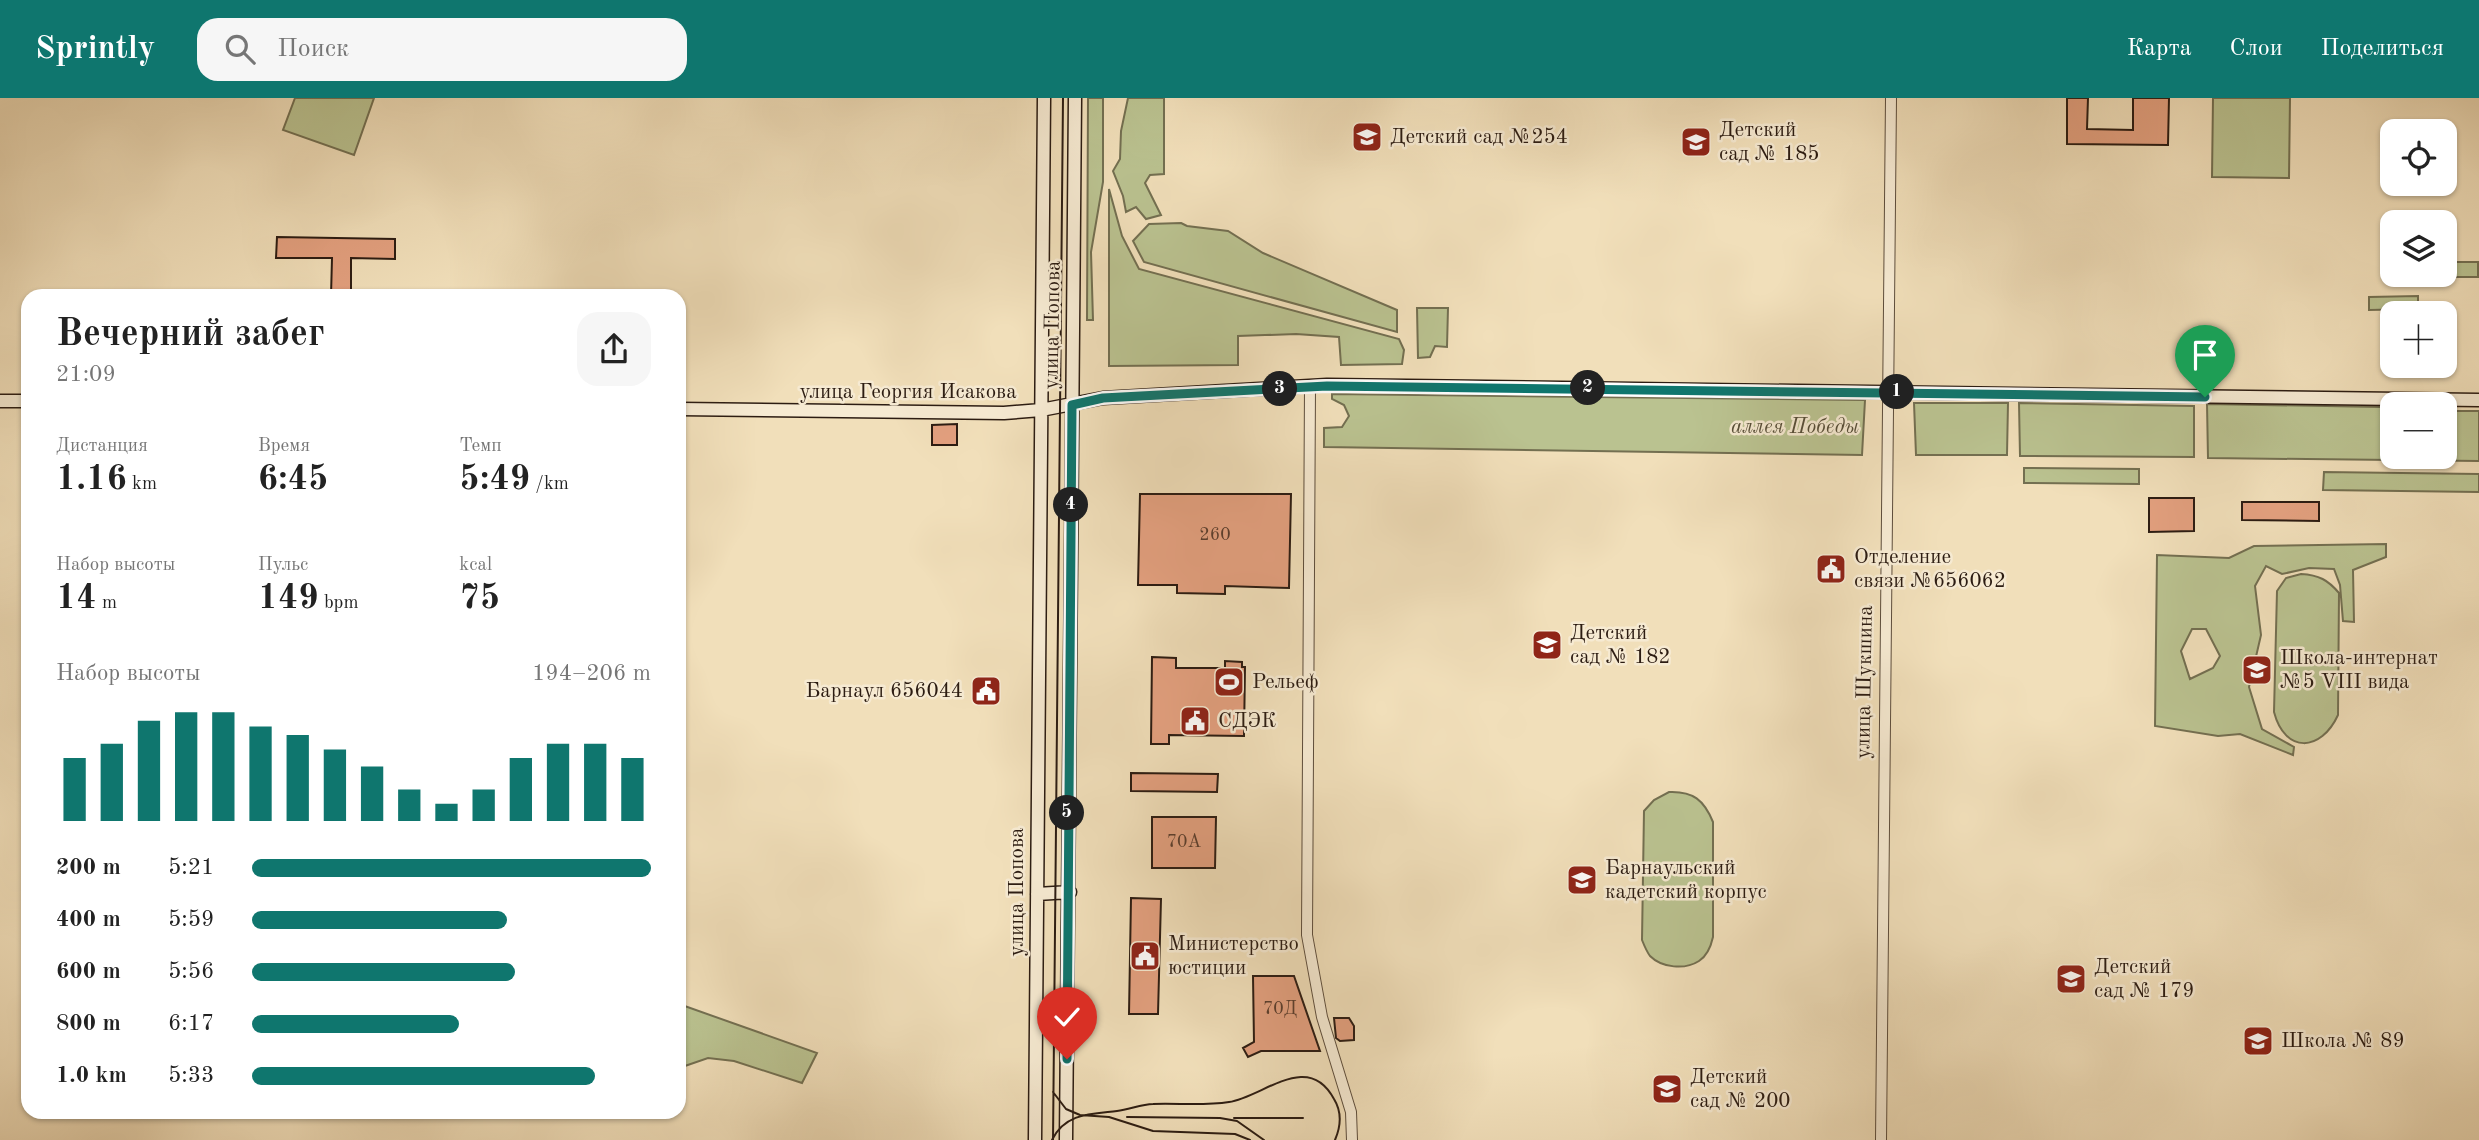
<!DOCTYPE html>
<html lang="ru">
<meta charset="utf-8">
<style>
:root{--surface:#fff;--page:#f6f6f6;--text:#222;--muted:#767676;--accent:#0f766e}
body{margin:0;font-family:"Old Standard TT",serif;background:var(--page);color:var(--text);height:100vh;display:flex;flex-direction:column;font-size:26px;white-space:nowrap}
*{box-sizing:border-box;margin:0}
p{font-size:23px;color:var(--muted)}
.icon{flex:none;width:38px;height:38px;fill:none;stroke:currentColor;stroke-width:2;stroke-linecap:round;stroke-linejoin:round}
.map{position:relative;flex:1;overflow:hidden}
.side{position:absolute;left:21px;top:191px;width:665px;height:830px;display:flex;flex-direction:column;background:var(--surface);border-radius:21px;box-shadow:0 2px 5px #0004}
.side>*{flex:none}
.controls{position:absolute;left:2380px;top:21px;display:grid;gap:14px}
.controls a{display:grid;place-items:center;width:77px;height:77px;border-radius:14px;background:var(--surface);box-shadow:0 2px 5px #0004;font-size:35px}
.pin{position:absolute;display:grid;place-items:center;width:60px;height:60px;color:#fff;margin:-72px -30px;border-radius:50% 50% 50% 0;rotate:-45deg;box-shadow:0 0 7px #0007}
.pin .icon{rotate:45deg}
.km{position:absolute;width:35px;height:35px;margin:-18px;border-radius:50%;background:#222;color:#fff;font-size:19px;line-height:35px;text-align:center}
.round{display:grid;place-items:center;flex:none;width:74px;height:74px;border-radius:21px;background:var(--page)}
.summary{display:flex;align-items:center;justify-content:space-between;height:119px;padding:0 35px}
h1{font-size:38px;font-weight:700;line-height:52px}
.figures{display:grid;grid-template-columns:repeat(3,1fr);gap:10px;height:119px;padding:7px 35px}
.figures div{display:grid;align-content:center}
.figures b{font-size:35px;font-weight:700}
.figures small{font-size:19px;font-weight:400}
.figures p{font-size:19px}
.chart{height:196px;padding:14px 35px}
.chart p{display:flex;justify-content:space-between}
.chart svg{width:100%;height:126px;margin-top:7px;stroke:var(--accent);stroke-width:6}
ul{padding:0 35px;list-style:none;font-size:23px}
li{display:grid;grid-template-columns:112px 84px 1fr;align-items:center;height:52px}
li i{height:18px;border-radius:9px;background:var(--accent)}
header{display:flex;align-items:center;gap:42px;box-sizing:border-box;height:98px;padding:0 35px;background:var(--accent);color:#fff}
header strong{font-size:33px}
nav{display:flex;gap:38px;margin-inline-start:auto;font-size:24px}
.search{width:490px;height:63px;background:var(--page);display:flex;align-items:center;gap:18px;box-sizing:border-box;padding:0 24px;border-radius:21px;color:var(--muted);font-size:26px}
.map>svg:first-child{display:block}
.green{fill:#bac290;stroke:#736f51;stroke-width:2;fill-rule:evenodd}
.building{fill:#e3a07f;stroke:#2c1c12;stroke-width:2}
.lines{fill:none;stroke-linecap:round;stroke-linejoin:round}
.street-casing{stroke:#5d4d3c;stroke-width:12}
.secondary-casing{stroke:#2c1c12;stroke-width:15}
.street{stroke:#f6ead2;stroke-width:10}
.secondary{stroke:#f6ead2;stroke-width:12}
.tram{stroke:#2c1c12;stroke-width:2}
.route-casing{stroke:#fff;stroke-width:14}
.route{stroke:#0f766e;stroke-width:9}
.labels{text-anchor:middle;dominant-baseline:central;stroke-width:5;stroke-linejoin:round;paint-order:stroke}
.number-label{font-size:18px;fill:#5a3d2d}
.poi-label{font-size:21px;fill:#2c1c12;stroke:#f6ead2;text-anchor:start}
.street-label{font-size:21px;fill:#2c1c12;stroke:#f6ead2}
.park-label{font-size:21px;font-style:italic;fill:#574e38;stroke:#f6ead2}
</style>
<header>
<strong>Sprintly</strong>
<div class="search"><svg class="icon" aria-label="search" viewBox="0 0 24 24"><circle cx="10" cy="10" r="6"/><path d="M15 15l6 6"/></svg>Поиск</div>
<nav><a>Карта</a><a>Слои</a><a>Поделиться</a></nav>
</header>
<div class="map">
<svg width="2479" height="1042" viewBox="0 0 2479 1042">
<rect width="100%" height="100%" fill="#f1dfba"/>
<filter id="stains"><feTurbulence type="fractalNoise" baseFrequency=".00286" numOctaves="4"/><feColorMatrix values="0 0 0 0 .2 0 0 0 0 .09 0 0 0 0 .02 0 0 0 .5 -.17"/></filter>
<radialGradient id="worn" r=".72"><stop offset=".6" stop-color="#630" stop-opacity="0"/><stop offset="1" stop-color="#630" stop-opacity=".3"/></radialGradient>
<!-- green -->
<path class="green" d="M295 0H374L354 57 283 32Z
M1088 0H1103V84L1091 154 1093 222H1087Z
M1128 0H1164V76L1150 77 1145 85 1161 117 1146 121 1136 109 1126 114 1123 98 1113 73 1120 61 1121 33Z
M2213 0H2290L2289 80 2212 79Z
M1109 91 1122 138 1139 171 1399 241 1404 252 1402 266 1341 267 1339 239 1296 236 1238 238V267L1109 268Z
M1181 125 1187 128 1228 133 1263 155 1397 212V234L1144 164 1133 143 1149 126Z
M2445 164H2478V179H2416V177H2445Z
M2418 198V211L2369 212V199Z
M1417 210H1448L1447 249 1435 248 1430 259 1418 260Z
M1332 296 1865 302 1862 357 1324 349V330L1342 329 1349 318 1344 307 1332 301Z
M1914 305H2008L2007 357H1916Z
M2019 305 2194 308V359L2020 358Z
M2207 306 2380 309 2392 312V359H2445V313H2479V363L2208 360Z
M2024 370 2139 371V386L2024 385Z
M2324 374 2479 376V394L2323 392Z
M2386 446V459L2353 472 2354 524 2343 523 2340 487 2334 471 2309 470 2282 476 2266 468 2255 488 2261 537 2249 589 2262 631 2294 649 2293 657 2240 636 2218 638 2155 628 2157 457 2229 460 2254 448ZM2192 531H2206L2220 558 2213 570 2190 581 2181 553Z
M2301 476C2319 477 2328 482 2339 495L2338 617C2321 654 2285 656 2274 614L2277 493 2286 480Z
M1669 694C1693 693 1704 702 1713 724V839C1711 848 1707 858 1699 863 1685 872 1662 870 1650 858 1647 854 1644 847 1642 842L1644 713 1654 702Z
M679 906 817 955 802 985 734 963 708 960 679 970Z"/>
<!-- building -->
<path class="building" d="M2067 0H2088L2087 31 2133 32V0H2169L2168 47 2067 46Z
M277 139 395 141V161L351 160V198H331L332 160H276Z
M957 326V347H932V327Z
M1140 396H1291L1289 490 1225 488V496L1177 495V487H1138Z
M2149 400H2194V433L2149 434Z
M2242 404H2319V423L2242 422Z
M1152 559 1176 560V570H1225V563L1242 564V569H1245L1244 638 1169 637V646H1151Z
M1131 675 1218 676 1217 694 1131 693Z
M1152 719H1216L1215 770H1152Z
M1131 800 1161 801 1158 916H1129Z
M1253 878H1294L1320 953H1261L1248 959 1243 950 1254 944Z
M1334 920H1349L1354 928V942L1340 943 1336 940Z"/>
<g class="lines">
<!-- street casing -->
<g class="street-casing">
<path id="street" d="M1310 289 1307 837 1322 919 1351 1014 1352 1042
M1881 1042 1891 0"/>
</g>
<!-- secondary casing -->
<g class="secondary-casing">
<path id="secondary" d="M0 303H28
M679 311 1004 315 1041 312 1103 300 1327 287 2479 302
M1037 796 1070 794
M1035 1042 1044 0
M1066 1042 1075 0"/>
</g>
<!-- street -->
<use href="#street" class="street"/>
<!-- secondary -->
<use href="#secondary" class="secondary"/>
<!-- tram -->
<path class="tram" d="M1053 994 1066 1011 1080 1017 1109 1019 1153 1033 1235 1036 1250 1042
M1127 1019 1220 1020 1237 1023 1264 1042
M1234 1020H1303
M1052 1042C1065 1015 1091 1016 1117 1013 1129 1012 1141 1006 1153 1006 1178 1005 1204 1008 1229 1004 1263 999 1308 952 1334 1001 1342 1014 1341 1028 1335 1042
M1053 1042 1063 0"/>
</g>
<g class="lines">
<!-- route casing -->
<g class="route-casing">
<path id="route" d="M1067 961 1072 307 1103 300 1327 288 2205 299"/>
</g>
<!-- route -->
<use href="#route" class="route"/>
</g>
<!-- icons -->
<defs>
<g id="school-square" transform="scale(1.575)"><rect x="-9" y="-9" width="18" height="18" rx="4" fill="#8f2418" stroke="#f6ead2"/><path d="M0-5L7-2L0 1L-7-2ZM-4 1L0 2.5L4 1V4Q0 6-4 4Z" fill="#fff"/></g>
<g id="civic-square" transform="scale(1.575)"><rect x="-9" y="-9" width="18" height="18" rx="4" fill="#8f2418" stroke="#f6ead2"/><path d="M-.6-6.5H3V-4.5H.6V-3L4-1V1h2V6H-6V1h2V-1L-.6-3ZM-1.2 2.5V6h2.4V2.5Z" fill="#fff"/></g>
<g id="stadium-square" transform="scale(1.575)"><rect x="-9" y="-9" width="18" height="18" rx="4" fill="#8f2418" stroke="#f6ead2"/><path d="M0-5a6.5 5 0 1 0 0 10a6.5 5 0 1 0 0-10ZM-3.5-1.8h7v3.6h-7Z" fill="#fff"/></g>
</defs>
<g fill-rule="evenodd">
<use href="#school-square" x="1367" y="39"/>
<use href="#school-square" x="1696" y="44"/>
<use href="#civic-square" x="1831" y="471"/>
<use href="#school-square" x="1547" y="547"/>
<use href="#school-square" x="2257" y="572"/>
<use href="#stadium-square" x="1229" y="584"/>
<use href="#civic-square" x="986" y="593"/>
<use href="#civic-square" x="1195" y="623"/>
<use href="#school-square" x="1582" y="782"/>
<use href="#civic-square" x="1145" y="858"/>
<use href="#school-square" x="2071" y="881"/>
<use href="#school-square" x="2258" y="943"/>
<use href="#school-square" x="1667" y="991"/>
</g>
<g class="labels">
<!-- number labels -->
<g class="number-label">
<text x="1215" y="437">260</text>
<text x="1184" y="744">70А</text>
<text x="1280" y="911">70Д</text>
</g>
<!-- poi labels -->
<g class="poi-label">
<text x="1719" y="32">Детский<tspan x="1719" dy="24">сад № 185</tspan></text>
<text x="1390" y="39">Детский сад №254</text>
<text x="1854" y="459">Отделение<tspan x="1854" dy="24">связи №656062</tspan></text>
<text x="1570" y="535">Детский<tspan x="1570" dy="24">сад № 182</tspan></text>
<text x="2280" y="560">Школа-интернат<tspan x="2280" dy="24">№5 VIII вида</tspan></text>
<text x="1252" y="584">Рельеф</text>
<text x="963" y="593" text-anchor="end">Барнаул 656044</text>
<text x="1218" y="623">СДЭК</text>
<text x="1605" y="770">Барнаульский<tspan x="1605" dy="24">кадетский корпус</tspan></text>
<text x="1168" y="846">Министерство<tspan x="1168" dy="24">юстиции</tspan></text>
<text x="2094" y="869">Детский<tspan x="2094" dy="24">сад № 179</tspan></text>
<text x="2281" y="943">Школа № 89</text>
<text x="1690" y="979">Детский<tspan x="1690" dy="24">сад № 200</tspan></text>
</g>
<!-- street labels -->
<g class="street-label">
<text transform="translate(1053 227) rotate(-89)">улица Попова</text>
<text x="908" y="294">улица Георгия Исакова</text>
<text transform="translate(1865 584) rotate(-89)">улица Шукшина</text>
<text transform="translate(1017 794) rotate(-90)">улица Попова</text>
</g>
<!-- park labels -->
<g class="park-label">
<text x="1795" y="329">аллея Победы</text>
</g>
</g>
<rect width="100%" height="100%" filter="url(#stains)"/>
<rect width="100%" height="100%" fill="url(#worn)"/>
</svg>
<div class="controls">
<a><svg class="icon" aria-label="locate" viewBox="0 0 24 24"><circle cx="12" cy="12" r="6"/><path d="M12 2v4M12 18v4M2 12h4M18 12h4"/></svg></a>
<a><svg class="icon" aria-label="layers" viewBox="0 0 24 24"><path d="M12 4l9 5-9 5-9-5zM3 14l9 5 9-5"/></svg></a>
<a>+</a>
<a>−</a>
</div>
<div class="pin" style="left:2205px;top:299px;background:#1e9e55"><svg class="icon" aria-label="arrive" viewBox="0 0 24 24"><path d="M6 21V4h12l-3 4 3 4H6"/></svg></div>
<div class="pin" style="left:1067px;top:961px;background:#d93025"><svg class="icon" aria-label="check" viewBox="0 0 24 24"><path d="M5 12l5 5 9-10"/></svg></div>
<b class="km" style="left:1897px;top:294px">1</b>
<b class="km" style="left:1588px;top:290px">2</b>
<b class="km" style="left:1280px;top:291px">3</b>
<b class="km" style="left:1071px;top:407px">4</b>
<b class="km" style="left:1067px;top:715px">5</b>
<section class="side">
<div class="summary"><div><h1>Вечерний забег</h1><p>21:09</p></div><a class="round"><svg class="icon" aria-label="share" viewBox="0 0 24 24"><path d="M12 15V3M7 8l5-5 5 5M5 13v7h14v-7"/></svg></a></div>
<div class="figures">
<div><p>Дистанция</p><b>1.16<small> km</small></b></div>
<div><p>Время</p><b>6:45</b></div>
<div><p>Темп</p><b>5:49<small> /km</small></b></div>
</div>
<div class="figures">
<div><p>Набор высоты</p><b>14<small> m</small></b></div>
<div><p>Пульс</p><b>149<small> bpm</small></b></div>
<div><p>kcal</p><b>75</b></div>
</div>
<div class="chart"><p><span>Набор высоты</span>194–206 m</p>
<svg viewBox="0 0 160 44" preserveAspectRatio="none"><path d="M5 44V22M15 44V17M25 44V9M35 44V6M45 44V6M55 44V11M65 44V14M75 44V19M85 44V25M95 44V33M105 44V38M115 44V33M125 44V22M135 44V17M145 44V17M155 44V22"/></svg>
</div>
<ul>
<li><b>200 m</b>5:21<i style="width:100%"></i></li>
<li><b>400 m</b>5:59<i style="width:64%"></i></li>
<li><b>600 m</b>5:56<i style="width:66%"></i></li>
<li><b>800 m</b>6:17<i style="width:52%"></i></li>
<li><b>1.0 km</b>5:33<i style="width:86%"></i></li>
</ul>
</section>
</div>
